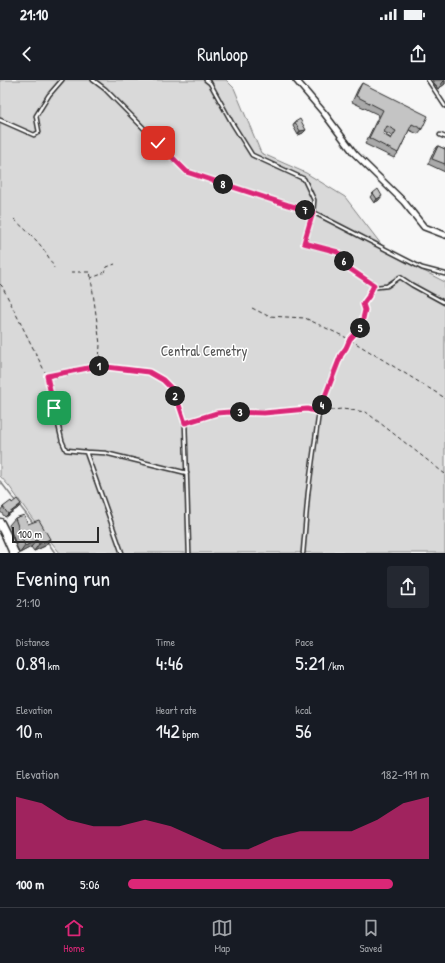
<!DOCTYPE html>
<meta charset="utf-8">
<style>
:root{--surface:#171b24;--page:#242831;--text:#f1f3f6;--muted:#9ea1a6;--line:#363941;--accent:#db2777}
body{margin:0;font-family:"Patrick Hand",sans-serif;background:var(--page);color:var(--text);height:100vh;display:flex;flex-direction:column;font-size:15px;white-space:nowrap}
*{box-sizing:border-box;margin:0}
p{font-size:13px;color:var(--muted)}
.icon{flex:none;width:22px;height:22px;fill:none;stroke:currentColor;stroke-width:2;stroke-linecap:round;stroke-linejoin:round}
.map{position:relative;height:473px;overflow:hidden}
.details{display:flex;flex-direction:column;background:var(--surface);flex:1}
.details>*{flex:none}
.scale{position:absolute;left:12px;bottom:10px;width:87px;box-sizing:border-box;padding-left:4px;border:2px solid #2b2b2b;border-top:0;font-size:11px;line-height:14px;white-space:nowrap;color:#2b2b2b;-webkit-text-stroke:3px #fff;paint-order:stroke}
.pin{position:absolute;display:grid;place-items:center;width:34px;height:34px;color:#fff;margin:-17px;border-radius:8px;box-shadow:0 2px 6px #0006}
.km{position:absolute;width:20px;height:20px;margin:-10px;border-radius:50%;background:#222;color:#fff;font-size:11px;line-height:20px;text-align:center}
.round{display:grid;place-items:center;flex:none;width:42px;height:42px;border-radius:4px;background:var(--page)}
.overview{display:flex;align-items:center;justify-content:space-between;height:68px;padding:0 16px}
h1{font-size:22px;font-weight:600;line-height:30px}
.stats{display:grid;grid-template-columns:repeat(3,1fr);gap:6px;height:68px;padding:4px 16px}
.stats div{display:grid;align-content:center}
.stats b{font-size:20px;font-weight:600}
.stats small{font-size:11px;font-weight:400}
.stats p{font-size:11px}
.chart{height:112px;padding:8px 16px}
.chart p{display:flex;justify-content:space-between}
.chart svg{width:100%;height:72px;margin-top:4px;fill:var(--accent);opacity:.7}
ul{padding:0 16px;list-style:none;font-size:13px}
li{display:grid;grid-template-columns:64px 48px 1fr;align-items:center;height:30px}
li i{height:10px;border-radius:5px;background:var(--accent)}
.status{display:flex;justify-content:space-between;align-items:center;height:28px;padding:0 20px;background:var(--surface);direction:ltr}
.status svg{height:11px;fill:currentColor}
header{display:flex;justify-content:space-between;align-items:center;height:52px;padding:0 16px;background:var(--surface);font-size:18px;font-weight:600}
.dock{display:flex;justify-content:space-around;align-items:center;height:56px;border-top:1px solid var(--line);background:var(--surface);font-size:11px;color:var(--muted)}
.dock a{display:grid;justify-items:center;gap:2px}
.dock .selected{color:var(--accent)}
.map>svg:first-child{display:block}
.green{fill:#d9d9d9;stroke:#828282}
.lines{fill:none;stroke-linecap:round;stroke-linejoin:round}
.stream{stroke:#7b7b7b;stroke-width:1.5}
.service-casing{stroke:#2b2b2b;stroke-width:5.5}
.minor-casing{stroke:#2b2b2b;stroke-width:8}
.primary-casing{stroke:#2b2b2b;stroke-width:11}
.path{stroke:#2b2b2b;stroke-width:1;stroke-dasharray:4 3;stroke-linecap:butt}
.service{stroke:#fff;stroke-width:2.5}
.minor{stroke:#fff;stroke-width:5}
.primary{stroke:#fff;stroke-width:8}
.wall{fill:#a9a9a9;stroke:#2b2b2b;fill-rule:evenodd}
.shaded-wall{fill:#898989;stroke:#2b2b2b}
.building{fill:#c4c4c4;stroke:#2b2b2b;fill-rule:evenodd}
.route-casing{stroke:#fff;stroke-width:8}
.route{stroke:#db2777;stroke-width:5}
.labels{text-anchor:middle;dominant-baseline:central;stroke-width:3;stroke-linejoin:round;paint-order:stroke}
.park-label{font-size:14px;fill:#565656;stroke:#fff}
</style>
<div class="status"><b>21:10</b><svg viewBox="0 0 49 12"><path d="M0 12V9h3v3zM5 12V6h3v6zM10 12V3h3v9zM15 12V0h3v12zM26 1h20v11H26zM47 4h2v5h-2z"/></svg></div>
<header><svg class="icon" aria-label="back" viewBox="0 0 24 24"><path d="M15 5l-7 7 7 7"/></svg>Runloop<svg class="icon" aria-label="share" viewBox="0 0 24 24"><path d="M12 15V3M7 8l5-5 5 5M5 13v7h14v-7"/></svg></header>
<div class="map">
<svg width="445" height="473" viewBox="0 0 445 473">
<rect width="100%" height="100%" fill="#f7f7f7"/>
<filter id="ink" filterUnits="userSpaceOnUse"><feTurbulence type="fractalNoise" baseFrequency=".025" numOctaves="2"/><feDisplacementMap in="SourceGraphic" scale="8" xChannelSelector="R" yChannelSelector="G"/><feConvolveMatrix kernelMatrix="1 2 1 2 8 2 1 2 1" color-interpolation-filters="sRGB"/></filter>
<g filter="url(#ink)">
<!-- green -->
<path class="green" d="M0 0H226L234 8 261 73 306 93 345 117 387 172 445 202V473H60L32 438 9 406 0 396Z"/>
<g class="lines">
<!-- stream -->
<path class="stream" d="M0 401 16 422
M19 425 34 444
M47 461 55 473"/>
<!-- service casing -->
<g class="service-casing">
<path id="service" d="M93 0 105 9 187 92 288 125 313 132 422 188 445 194
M206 0 210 3 232 43 252 75 304 99 314 120 313 132 304 163 338 172 347 187 377 207 387 206 400 197 412 205 445 223
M428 0 445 26
M0 40 34 55 39 52 36 36 49 15 62 0
M440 55 445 57
M98 286 47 296 62 361 66 370 86 372 122 473
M185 343 189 473
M86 372 105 373 187 393
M303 473 308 413 319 332 336 288"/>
</g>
<!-- minor casing -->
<g class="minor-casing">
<path id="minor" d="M296 0 324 33 354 73 404 122 424 147 445 155"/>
</g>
<!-- primary casing -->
<g class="primary-casing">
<path id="primary" d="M0 443 6 455 14 473"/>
</g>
<!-- path -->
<path class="path" d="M14 139C32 156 44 165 54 188
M71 192H90L91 197
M0 204 2 206 45 292
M252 228 268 236 305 238 349 259 445 318
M99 283 100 264 91 198C98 195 105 195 107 187L115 184
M337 284 349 259 361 247 365 229 363 224 369 216V214L372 208
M102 287 149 292 163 300 171 308 175 316 179 325 183 339
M323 331 342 329 366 332 445 394
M189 342 217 333 230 332 264 333 307 329 314 331"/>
<!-- service -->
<use href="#service" class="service"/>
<!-- minor -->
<use href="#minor" class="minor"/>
<!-- primary -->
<use href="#primary" class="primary"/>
</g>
<!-- wall -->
<path class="wall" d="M432 0H445V4L438 9Z
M362 3 422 49 418 54 409 50 398 73 394 78 365 64 379 35 352 22 358 9ZM384 52 392 56 391 58 383 54Z
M295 42 306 50 303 53 298 55 293 46Z
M438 66 445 69V92L428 84 434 71Z
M373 113 379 120 374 123 370 117Z
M12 423 21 424 18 428 5 437 0 431 3 427Z
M15 438 28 444 50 459 45 466 34 471 31 467 19 473 9 445Z"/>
<!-- shaded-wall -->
<path class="shaded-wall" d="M445 0V4L438 9 443 2Z
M306 50 303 53 298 55 300 51Z
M382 116 379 120 374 123 377 119Z
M21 424 18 428 5 437 8 434Z
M50 459 45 466 34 471 39 464Z
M37 460 31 467 20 473 25 466Z"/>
<!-- building -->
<path class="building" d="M362 3 428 36 422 49 412 44 398 73 369 58 383 30 356 16ZM387 46 396 51 391 59 383 54Z
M300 39 306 50 300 51 295 42Z
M438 66 445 69V84L432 79Z
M378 109 382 116 377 119 373 113Z
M17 419 21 424 8 434 3 427 11 421 12 423Z
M24 435 28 444 39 440 50 459 39 464 37 460 25 466 15 438Z"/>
</g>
<g class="lines" filter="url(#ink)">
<!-- route casing -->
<g class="route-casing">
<path id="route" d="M54 328 47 296 98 286 149 292 163 300 171 308 179 325 185 343 217 333 230 332 264 333 307 329 319 332 341 275 346 268 350 259 361 247 365 230 363 224 369 216V214L371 211 374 205 347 187 338 172 304 163 313 132 288 125 187 92 158 63"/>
</g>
<!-- route -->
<use href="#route" class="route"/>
</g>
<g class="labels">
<!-- park labels -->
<g class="park-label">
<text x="204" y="270">Central Cemetry</text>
</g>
</g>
</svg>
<div class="scale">100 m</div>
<div class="pin" style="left:54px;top:328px;background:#1e9e55"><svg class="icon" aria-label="arrive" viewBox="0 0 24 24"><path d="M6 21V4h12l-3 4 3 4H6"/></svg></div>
<div class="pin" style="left:158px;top:63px;background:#d93025"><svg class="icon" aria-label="check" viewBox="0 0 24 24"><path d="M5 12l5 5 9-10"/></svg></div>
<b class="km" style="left:99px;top:286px">1</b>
<b class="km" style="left:175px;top:316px">2</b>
<b class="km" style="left:240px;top:332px">3</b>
<b class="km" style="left:322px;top:325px">4</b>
<b class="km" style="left:360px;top:248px">5</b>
<b class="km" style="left:344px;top:181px">6</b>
<b class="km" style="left:305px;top:130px">7</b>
<b class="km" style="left:223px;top:104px">8</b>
</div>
<section class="details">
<div class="overview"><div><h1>Evening run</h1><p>21:10</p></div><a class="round"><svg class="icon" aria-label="share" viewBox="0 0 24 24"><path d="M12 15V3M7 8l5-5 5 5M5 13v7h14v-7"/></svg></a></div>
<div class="stats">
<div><p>Distance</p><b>0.89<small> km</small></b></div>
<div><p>Time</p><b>4:46</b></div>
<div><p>Pace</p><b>5:21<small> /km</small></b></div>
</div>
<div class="stats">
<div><p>Elevation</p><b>10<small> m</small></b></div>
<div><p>Heart rate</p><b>142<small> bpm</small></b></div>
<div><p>kcal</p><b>56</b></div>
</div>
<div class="chart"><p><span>Elevation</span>182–191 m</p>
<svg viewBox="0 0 160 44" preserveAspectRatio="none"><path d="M0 44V6L10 10L20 20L30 24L40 24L50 20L60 24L70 31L80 38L90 38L100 31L110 27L120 27L130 27L140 20L150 10L160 6V44z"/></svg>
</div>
<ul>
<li><b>100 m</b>5:06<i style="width:88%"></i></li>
</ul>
</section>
<nav class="dock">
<a class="selected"><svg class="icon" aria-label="home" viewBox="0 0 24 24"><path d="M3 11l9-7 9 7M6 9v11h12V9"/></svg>Home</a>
<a><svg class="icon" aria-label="map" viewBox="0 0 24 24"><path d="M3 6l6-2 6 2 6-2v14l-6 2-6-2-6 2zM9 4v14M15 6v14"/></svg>Map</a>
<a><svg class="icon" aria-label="saved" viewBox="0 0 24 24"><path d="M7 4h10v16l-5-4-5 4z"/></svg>Saved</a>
</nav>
